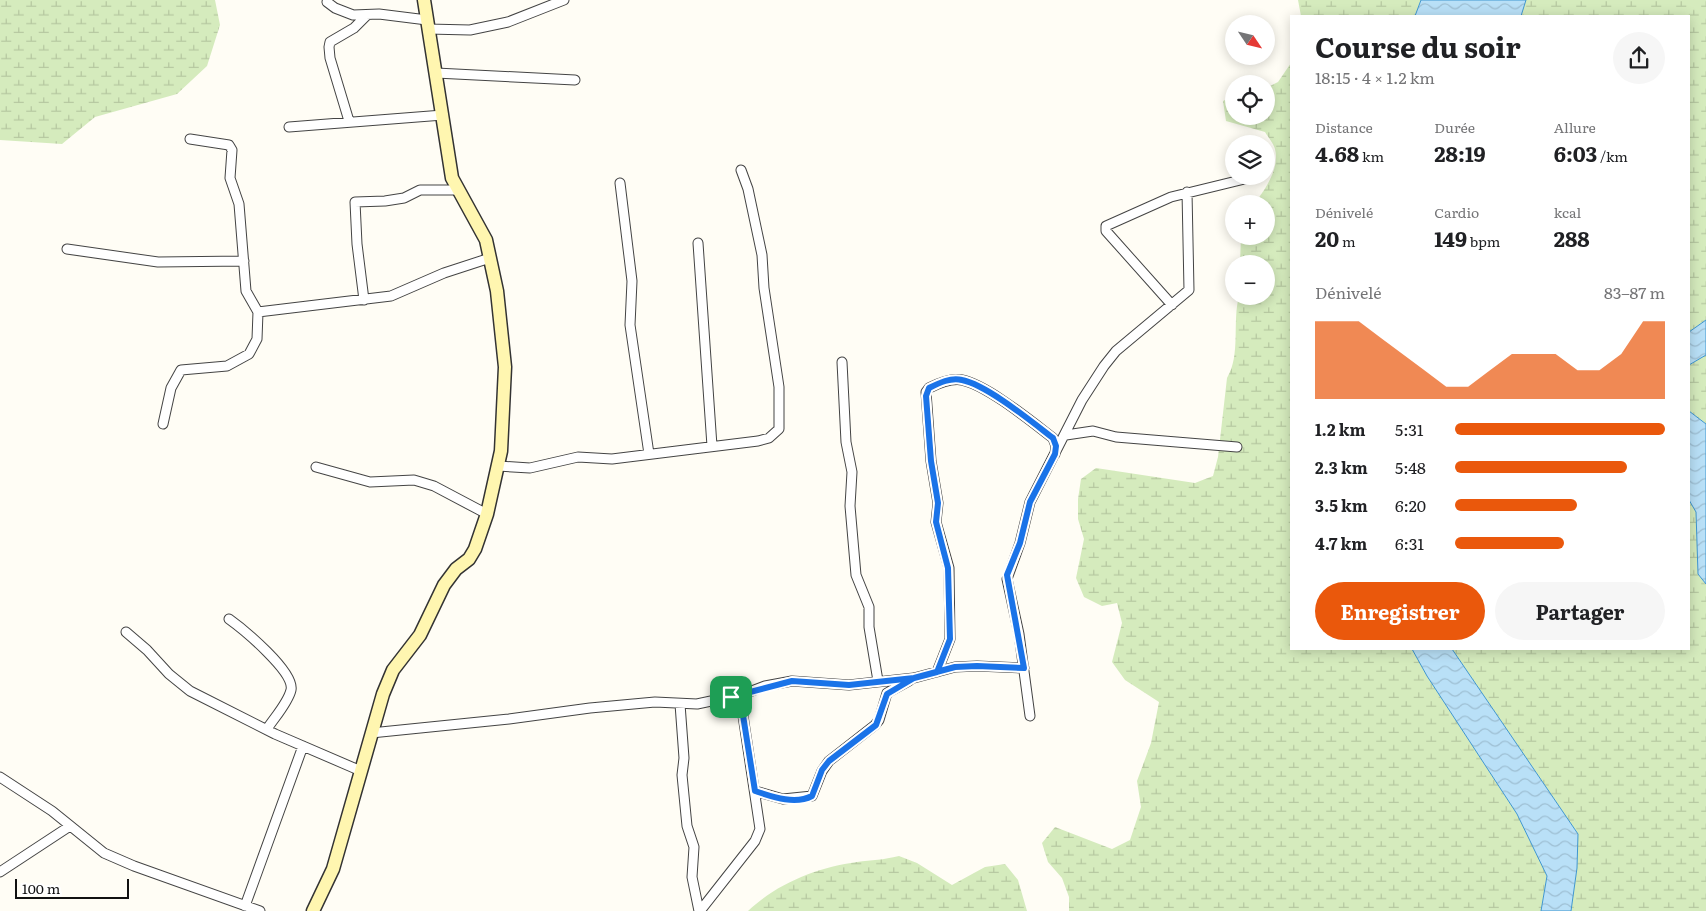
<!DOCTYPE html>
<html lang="fr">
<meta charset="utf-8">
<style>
:root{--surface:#fff;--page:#f6f6f6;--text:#202124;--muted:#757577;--accent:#ea580c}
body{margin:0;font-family:Literata,serif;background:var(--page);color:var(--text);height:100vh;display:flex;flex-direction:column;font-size:19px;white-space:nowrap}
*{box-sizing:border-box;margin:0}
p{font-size:16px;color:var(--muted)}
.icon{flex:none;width:28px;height:28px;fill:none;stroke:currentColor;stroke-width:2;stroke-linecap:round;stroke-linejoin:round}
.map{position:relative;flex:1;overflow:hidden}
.details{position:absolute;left:1290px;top:15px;width:400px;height:635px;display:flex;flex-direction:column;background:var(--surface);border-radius:0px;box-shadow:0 2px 12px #0003}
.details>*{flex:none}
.needle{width:32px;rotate:125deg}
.buttons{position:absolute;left:1225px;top:15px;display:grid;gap:10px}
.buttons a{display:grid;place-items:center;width:50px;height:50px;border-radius:50%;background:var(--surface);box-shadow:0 2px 12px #0003;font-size:25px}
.scale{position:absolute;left:15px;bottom:12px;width:114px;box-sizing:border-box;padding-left:5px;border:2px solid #111;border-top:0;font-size:14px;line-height:18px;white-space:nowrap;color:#111;-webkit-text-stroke:4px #fff;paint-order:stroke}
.pin{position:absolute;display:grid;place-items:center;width:42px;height:42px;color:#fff;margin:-21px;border-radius:10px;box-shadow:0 2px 8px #0006}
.round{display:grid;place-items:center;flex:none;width:52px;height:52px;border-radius:26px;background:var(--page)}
.summary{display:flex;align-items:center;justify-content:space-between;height:85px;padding:0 25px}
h1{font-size:28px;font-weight:700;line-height:38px}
.figures{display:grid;grid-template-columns:repeat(3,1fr);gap:8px;height:85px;padding:5px 25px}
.figures div{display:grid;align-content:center}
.figures b{font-size:21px;font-weight:700}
.figures small{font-size:14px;font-weight:400}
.figures p{font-size:14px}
.chart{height:140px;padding:10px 25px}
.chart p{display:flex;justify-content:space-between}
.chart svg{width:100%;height:90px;margin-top:5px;fill:var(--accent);opacity:.7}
.cta{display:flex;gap:10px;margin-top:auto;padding:10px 25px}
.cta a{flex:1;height:58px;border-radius:30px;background:var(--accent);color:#fff;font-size:20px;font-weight:700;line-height:58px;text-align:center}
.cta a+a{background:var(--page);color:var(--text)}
ul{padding:0 25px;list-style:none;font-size:16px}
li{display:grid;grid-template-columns:80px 60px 1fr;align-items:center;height:38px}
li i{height:12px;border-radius:6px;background:var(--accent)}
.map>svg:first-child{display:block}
.wetland{fill:url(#wetland-marsh)}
.water{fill:url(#water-waves);stroke:#3f96cf}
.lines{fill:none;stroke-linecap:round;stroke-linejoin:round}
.street-casing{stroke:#444;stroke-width:11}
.secondary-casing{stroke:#333;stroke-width:15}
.street{stroke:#fff;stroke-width:9}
.secondary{stroke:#fff6b0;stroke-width:12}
.route-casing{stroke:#fff;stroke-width:10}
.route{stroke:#1a73e8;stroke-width:6}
</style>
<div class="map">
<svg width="1706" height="911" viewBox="0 0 1706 911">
<defs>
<pattern id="wetland-marsh" width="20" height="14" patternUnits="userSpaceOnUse" patternTransform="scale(1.25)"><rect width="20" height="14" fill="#d5ebbd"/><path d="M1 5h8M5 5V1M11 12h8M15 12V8" fill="none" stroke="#b6c8a1"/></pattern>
<pattern id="water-waves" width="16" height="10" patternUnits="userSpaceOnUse" patternTransform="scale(1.25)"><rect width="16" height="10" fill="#b9e0f7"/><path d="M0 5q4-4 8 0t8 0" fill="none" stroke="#9ebfd3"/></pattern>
</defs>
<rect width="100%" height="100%" fill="#fffdf5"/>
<!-- wetland -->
<path class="wetland" d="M0 0H215L220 25 207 66 177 94 95 117 62 144 0 140Z
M1298 0H1421L1415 16H1301Z
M1526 0H1706V320L1689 332V16H1521Z
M1291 63V649H1412L1427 676 1517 814 1547 876 1541 911H1069V897L1062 878 1048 862 1042 843 1055 827 1112 849 1130 840 1141 807 1137 781 1151 743 1159 702 1125 680 1112 662 1122 623 1117 603 1102 606 1084 597 1076 578 1084 539 1078 519V499L1081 479 1096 468 1195 483 1213 476 1218 457 1227 378C1241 355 1232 322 1239 296H1266V264H1240L1241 236H1266V204H1254C1265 190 1280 168 1275 149 1274 144 1268 137 1265 132L1226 121 1223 101 1234 95V116H1266V88L1278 82Z
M1706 355V424L1689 411V365Z
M1689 500 1696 512 1698 574 1706 584V911H1571L1577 868 1578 834 1452 649H1689Z
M899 856 917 863 952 885 985 867 1005 864 1018 880 1027 911H748C776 884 818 867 857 862 872 860 883 860 899 856Z"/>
<!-- water -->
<path class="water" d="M1421 0H1526L1521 16H1415Z
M1706 320V355L1689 365V332Z
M1689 411 1706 424V584L1698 574 1696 512 1689 500Z
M1412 649H1452L1578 834 1577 868 1571 911H1541L1547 876 1517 814 1427 676Z"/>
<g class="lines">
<!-- street casing -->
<g class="street-casing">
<path id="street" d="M327 2 335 8 353 15 379 14 427 20
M428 29 470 30 508 22 564 0
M436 73 575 80
M349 121 330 58 329 47 330 42 354 28 367 15
M289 127 443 115
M620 183 632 281 630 325 649 454
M698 243 712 446
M67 249 158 262 244 261
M364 300 357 244 355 202 385 201 404 198 420 190H459
M1172 305 1106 231V226L1171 197 1257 176
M258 312 391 296 444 273 490 258
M842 362 846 442 852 472 850 506 856 575 869 607V627L878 681
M163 424 171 388 181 370 227 366 249 354 257 339 258 312 246 291 239 204 230 178 232 150 229 145 190 139
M1066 435 1093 431 1116 437 1237 447
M498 466 530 468 578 457 612 459 758 441 769 438 779 429V387L764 288 762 255 748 189 741 170
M316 467 370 482 414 480 434 486 487 514
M229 619C243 629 295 672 291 690 288 703 274 718 267 729
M126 632 147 650 169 674 190 691 275 734 361 771
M937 672 950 639 949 568 936 522 938 503 931 461 926 392 929 388C939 383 951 378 962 380 987 385 1032 422 1053 438L1056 446 1055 454
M680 704 684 758 682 775 687 826 694 847 692 877 699 911
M1030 716 1019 634 1007 579 1020 543 1030 502 1082 400 1104 366 1116 351 1189 290 1187 192
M371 733 509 719 590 708 655 702 697 704 744 694 765 686 792 681 849 685 914 678 955 667 977 666 1024 668
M0 777 52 811 104 853 134 866 260 911
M755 791 783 799 812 796 822 771 829 761 875 725 879 720 887 693 909 681
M0 872 70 826
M245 906 303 746
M700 911 755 841 760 829 742 709 731 697"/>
</g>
<!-- secondary casing -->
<g class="secondary-casing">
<path id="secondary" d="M313 911 333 869 383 694 393 670 420 635 444 585 456 569 469 559 475 549 487 514 501 451 505 367 497 291 486 240 452 178 424 0"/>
</g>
<!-- street -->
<use href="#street" class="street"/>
<!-- secondary -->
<use href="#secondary" class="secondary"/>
</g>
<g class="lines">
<!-- route casing -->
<g class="route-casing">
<path id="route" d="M731 697 792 681 849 685 914 678 955 667 977 666 1024 668 1007 575 1020 543 1030 502 1055 454 1056 446 1053 438C1032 422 987 385 962 380 951 377 939 383 929 388L926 396 931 461 938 503 936 522 948 568 950 639 937 672 914 678 887 694 876 725 829 761 822 770 812 796C795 805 773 797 755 791L742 709 731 697"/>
</g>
<!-- route -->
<use href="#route" class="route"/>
</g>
</svg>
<div class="buttons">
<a><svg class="needle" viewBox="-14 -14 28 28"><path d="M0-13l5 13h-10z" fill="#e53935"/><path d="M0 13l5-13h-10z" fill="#757577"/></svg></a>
<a><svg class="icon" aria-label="locate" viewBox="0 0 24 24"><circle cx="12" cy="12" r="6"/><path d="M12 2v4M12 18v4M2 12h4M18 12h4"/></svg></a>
<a><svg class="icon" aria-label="layers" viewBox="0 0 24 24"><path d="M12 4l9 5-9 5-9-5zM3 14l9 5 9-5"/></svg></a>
<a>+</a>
<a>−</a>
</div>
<div class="scale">100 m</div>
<div class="pin" style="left:731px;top:697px;background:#1e9e55"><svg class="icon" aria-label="arrive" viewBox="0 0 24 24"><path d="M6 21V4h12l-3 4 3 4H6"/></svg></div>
<section class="details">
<div class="summary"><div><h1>Course du soir</h1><p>18:15 · 4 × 1.2 km</p></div><a class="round"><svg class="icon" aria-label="share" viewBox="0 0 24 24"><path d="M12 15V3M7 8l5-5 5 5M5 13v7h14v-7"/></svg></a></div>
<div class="figures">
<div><p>Distance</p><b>4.68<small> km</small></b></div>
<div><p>Durée</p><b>28:19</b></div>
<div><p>Allure</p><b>6:03<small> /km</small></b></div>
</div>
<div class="figures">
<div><p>Dénivelé</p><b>20<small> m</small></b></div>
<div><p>Cardio</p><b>149<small> bpm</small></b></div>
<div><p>kcal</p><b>288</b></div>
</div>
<div class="chart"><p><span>Dénivelé</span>83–87 m</p>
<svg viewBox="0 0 160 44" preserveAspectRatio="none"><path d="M0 44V6L10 6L20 6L30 14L40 22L50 30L60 38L70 38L80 30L90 22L100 22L110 22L120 30L130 30L140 22L150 6L160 6V44z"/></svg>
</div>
<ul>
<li><b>1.2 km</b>5:31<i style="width:100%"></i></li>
<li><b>2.3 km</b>5:48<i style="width:82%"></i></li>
<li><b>3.5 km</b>6:20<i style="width:58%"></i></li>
<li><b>4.7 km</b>6:31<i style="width:52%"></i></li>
</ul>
<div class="cta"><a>Enregistrer</a><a>Partager</a></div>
</section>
</div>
